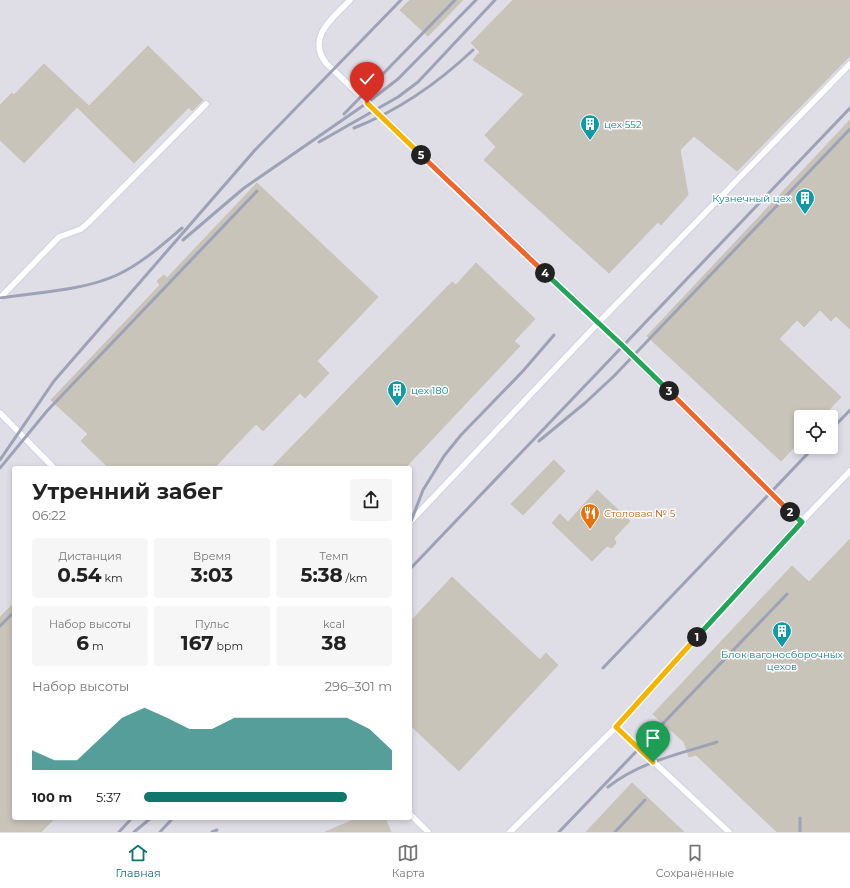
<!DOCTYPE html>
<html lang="ru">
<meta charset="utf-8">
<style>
:root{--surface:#fff;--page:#f6f6f6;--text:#222;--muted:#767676;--line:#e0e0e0;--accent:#0f766e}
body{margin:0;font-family:Montserrat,sans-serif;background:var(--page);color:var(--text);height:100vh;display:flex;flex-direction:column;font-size:15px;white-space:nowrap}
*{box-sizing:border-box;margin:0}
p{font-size:13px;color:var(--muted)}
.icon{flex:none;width:22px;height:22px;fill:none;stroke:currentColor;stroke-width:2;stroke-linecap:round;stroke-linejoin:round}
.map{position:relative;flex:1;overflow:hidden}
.side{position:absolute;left:12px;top:466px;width:400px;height:354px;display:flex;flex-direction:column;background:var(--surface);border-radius:4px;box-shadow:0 2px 6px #0003}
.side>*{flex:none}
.fabs{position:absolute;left:794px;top:410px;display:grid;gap:8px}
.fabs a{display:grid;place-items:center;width:44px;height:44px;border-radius:4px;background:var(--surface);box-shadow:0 2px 6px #0003;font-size:20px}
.pin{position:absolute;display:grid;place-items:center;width:34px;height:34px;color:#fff;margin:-41px -17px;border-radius:50% 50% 50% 0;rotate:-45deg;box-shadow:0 0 4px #0007}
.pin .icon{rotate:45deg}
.km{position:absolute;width:20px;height:20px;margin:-10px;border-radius:50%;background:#222;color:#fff;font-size:11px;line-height:20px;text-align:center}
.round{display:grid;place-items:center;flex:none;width:42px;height:42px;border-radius:4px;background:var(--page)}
.head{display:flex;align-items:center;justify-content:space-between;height:68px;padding:0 20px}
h1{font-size:22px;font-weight:700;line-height:30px}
.stats{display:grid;grid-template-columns:repeat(3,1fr);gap:6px;height:68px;padding:4px 20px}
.stats div{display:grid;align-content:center;border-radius:4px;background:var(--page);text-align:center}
.stats b{font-size:20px;font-weight:700}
.stats small{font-size:11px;font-weight:400}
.stats p{font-size:11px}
.chart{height:112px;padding:8px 20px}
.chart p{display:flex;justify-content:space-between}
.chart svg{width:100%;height:72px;margin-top:4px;fill:var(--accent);opacity:.7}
ul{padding:0 20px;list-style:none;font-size:13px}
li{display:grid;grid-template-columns:64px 48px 1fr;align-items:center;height:30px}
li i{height:10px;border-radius:5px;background:var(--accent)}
.dock{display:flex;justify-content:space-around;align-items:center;height:56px;border-top:1px solid var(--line);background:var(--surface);font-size:11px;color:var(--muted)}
.dock a{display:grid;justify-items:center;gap:2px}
.dock .active{color:var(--accent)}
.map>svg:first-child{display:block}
.industrial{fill:#dfdde6;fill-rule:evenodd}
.building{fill:#c9c4ba;stroke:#cac2b5}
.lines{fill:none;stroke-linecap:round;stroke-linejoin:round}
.service-casing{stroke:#d1d5e5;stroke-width:8}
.service{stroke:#fff;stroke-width:5.5}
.rail{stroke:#9ea2b7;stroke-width:3}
.split-1-casing{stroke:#fff;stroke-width:8}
.split-2-casing{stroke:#fff;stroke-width:8}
.split-3-casing{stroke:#fff;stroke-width:8}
.split-4-casing{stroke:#fff;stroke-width:8}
.split-5-casing{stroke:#fff;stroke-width:8}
.split-6-casing{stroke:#fff;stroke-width:8}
.split-1{stroke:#f5b400;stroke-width:5}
.split-2{stroke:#22a559;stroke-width:5}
.split-3{stroke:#f0652b;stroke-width:5}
.split-4{stroke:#22a559;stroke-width:5}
.split-5{stroke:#f0652b;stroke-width:5}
.split-6{stroke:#f5b400;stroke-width:5}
.labels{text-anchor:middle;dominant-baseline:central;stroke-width:3;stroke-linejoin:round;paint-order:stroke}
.culture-label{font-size:10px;fill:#0d838f;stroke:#fff;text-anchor:start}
.food-label{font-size:10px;fill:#c56008;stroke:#fff;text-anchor:start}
</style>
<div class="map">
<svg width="850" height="832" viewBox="0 0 850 832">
<rect width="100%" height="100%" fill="#eee6dc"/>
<!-- industrial -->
<path class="industrial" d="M0 0H850V832H0ZM801 417H831V447H801ZM14 468H410V818H14Z"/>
<!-- building -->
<path class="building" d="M410 0H463L428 36 400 10Z
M513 0H850V56L737 171 694 136 680 150 688 195 661 225 658 222 609 273 484 160 496 147 485 135 524 94 473 60 480 52 471 43Z
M148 46 203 100 192 111 189 107 134 163 77 107 24 163 0 140V105L12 93 14 95 44 64 89 106Z
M850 120V329L836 316 831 321 820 310 804 327 797 320 779 339 841 397 822 417H801V440L781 461 647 336Z
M257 183 378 297 317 361 329 373 305 398 300 393 263 431 256 424 214 468H109L81 441 88 434 51 400 160 285 157 281 164 275 167 278Z
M476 263 535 319 514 341 520 346 405 468H271L452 282 456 285Z
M554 460 565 471 523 515 511 504Z
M597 490 630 521 614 538 616 543 612 548 607 546 592 561 552 523 560 514 568 522Z
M850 539V832H777L696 755 689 757 684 742 653 714 792 566 809 582Z
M452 577 540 660 546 653 558 665 459 771 410 725V622Z
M14 603V818H55L41 832H0V617Z
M632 783 684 832H586Z
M358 818H385L391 832H325Z"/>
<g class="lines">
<!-- service casing -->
<g class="service-casing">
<path id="service" d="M350 0C333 18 306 37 326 63L623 346 770 493 801 522
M0 298 59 237 81 229 88 223 206 104
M0 413 54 468
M410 522 601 320 850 64
M616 727 729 832
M410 814 428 832
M510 832 616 727 801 522 850 471"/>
</g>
<!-- service -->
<use href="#service" class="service"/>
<!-- rail -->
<path class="rail" d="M344 114 455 0
M354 128C400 110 438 83 473 50
M319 142 398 97 418 82 495 0
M183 240 244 188 367 103 398 79 476 0
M0 298C38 292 82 291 117 275 141 264 162 245 182 228
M831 430 850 410
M539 441 585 403 614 376 850 129
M0 460 54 381 255 150 401 0
M0 468 47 411 257 191
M410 524 423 490 444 456 461 435 523 371 554 335
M410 569 850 108
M0 626 14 612
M603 668 814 447
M608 787C640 762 679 754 717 742
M119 832 132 818
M134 832 151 818
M160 832 173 818
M212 832 217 830
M559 832 787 594
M615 832 645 800
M800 832V818"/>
</g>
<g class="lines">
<!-- split-1 casing -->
<g class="split-1-casing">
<path id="split-1" d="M653 762 616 727 697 637"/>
</g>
<!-- split-2 casing -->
<g class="split-2-casing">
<path id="split-2" d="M697 637 802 522 790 512"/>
</g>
<!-- split-3 casing -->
<g class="split-3-casing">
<path id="split-3" d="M669 391 790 512"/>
</g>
<!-- split-4 casing -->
<g class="split-4-casing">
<path id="split-4" d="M545 273 623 346 669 391"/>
</g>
<!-- split-5 casing -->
<g class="split-5-casing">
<path id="split-5" d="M421 155 545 273"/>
</g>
<!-- split-6 casing -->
<g class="split-6-casing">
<path id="split-6" d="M367 103 421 155"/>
</g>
<!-- split-1 -->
<use href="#split-1" class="split-1"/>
<!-- split-2 -->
<use href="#split-2" class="split-2"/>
<!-- split-3 -->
<use href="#split-3" class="split-3"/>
<!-- split-4 -->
<use href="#split-4" class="split-4"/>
<!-- split-5 -->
<use href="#split-5" class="split-5"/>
<!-- split-6 -->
<use href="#split-6" class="split-6"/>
</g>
<!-- icons -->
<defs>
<g id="building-pin" transform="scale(1)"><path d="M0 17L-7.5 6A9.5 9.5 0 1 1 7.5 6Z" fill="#0f9aa8" stroke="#fff"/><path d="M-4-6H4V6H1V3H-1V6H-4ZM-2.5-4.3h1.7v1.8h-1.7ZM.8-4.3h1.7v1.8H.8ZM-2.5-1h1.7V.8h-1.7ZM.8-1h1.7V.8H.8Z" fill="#fff"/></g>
<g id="restaurant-pin" transform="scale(1)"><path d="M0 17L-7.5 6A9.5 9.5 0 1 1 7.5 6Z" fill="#e8710a" stroke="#fff"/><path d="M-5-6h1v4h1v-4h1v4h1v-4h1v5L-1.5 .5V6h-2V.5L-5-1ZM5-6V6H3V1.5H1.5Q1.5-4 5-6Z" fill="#fff"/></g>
</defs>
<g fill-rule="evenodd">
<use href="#building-pin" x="590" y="124"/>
<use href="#building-pin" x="805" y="198"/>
<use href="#building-pin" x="397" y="390"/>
<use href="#restaurant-pin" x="590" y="513"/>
<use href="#building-pin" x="782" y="631"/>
</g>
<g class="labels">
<!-- culture labels -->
<g class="culture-label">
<text x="604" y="124">цех 552</text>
<text x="791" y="198" text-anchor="end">Кузнечный цех</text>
<text x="411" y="390">цех 180</text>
<text x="782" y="654" text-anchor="middle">Блок вагоносборочных<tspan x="782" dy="12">цехов</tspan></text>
</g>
<!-- food labels -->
<g class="food-label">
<text x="604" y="513">Столовая № 5</text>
</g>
</g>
</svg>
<div class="fabs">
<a><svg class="icon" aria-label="locate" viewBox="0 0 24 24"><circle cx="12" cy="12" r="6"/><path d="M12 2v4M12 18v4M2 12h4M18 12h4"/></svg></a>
</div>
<div class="pin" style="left:653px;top:762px;background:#1e9e55"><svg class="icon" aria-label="arrive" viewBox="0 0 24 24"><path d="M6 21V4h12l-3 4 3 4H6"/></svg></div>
<div class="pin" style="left:367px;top:103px;background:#d93025"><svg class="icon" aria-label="check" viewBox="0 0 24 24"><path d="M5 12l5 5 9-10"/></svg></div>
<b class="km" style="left:697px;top:637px">1</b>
<b class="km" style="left:790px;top:512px">2</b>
<b class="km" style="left:669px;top:391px">3</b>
<b class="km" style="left:545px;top:273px">4</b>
<b class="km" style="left:421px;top:155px">5</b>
<section class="side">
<div class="head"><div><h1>Утренний забег</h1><p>06:22</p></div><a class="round"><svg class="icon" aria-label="share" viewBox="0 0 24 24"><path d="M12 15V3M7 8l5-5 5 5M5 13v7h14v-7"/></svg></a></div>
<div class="stats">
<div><p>Дистанция</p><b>0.54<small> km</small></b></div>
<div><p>Время</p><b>3:03</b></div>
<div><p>Темп</p><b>5:38<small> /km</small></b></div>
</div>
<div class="stats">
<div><p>Набор высоты</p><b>6<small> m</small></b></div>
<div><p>Пульс</p><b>167<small> bpm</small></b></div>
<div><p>kcal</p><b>38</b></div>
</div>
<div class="chart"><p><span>Набор высоты</span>296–301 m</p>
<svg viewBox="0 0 160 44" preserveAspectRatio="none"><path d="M0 44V32L10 38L20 38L30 25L40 12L50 6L60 12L70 19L80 19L90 12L100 12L110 12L120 12L130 12L140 12L150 19L160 32V44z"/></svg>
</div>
<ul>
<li><b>100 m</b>5:37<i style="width:82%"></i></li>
</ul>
</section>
</div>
<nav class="dock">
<a class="active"><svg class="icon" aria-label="home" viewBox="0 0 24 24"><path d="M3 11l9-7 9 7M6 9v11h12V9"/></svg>Главная</a>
<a><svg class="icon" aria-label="map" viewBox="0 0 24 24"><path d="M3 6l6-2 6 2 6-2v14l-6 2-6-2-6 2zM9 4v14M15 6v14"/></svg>Карта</a>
<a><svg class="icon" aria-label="saved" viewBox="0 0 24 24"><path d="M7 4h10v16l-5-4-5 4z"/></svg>Сохранённые</a>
</nav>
